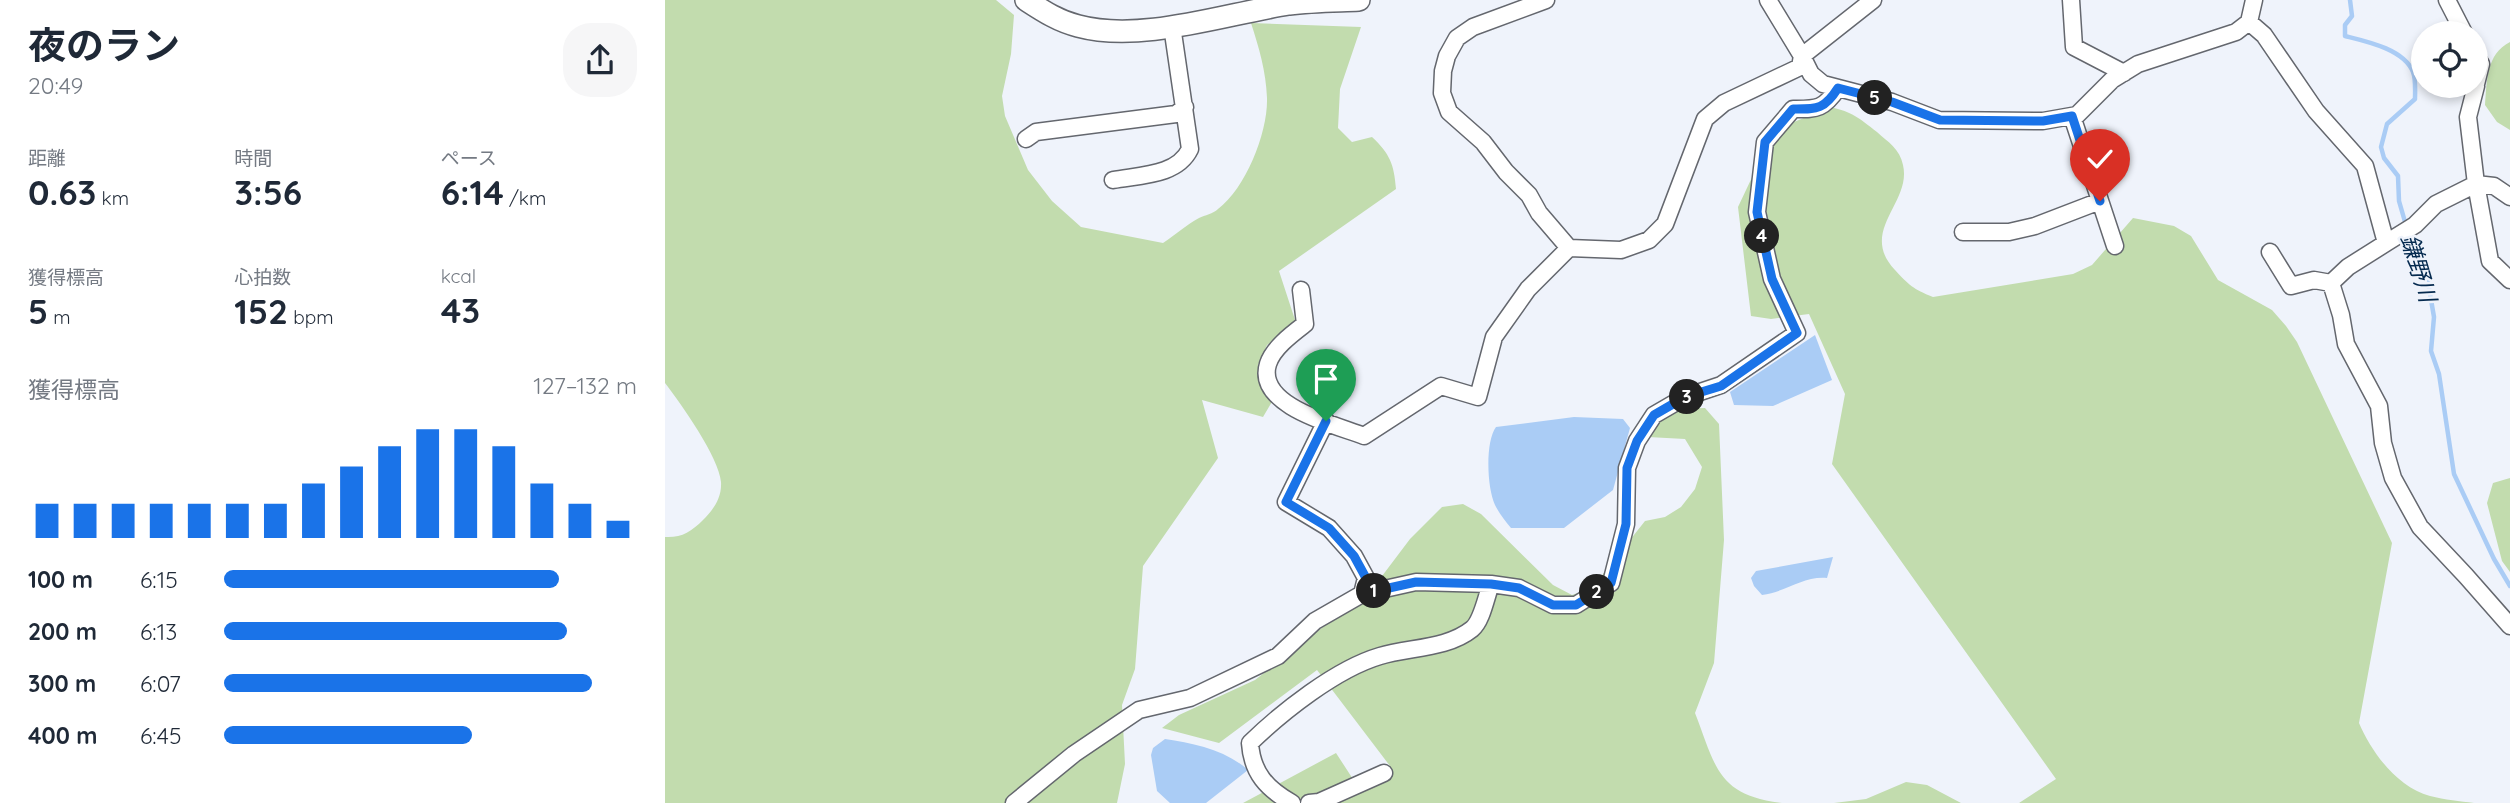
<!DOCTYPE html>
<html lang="ja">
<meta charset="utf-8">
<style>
:root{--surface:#fff;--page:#f6f6f7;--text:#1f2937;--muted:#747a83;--accent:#1a73e8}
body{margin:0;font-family:Quicksand,"Noto Sans JP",sans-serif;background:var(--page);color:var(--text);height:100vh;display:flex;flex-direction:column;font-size:26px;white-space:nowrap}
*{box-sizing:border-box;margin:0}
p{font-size:23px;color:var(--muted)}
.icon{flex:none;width:38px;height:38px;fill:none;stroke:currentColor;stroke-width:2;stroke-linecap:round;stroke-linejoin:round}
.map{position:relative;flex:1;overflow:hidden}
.sheet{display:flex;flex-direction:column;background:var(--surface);width:665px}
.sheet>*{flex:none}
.fabs{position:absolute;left:1746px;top:21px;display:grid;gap:14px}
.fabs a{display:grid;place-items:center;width:77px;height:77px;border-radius:50%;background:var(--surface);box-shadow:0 4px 10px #0003;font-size:35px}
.pin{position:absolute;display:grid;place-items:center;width:60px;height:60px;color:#fff;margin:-72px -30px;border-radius:50% 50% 50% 0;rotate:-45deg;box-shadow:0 0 7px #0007}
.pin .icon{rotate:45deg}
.km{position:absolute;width:35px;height:35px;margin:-18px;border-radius:50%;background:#222;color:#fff;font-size:19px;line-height:35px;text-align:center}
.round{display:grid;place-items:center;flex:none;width:74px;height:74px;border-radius:28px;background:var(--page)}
.head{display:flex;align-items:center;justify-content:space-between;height:119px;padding:0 28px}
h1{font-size:38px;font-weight:700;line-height:52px}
.figures{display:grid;grid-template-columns:repeat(3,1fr);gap:10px;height:119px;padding:7px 28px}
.figures div{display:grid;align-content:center}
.figures b{font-size:35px;font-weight:700}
.figures small{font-size:19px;font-weight:400}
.figures p{font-size:19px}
.chart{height:196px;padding:14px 28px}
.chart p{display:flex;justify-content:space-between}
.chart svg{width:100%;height:126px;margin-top:7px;stroke:var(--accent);stroke-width:6}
ul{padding:0 28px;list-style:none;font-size:23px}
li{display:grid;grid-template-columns:112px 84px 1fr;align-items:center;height:52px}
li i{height:18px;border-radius:9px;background:var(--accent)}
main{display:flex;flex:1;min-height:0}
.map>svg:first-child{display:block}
.green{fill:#c2dcae}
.water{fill:#aaccf5}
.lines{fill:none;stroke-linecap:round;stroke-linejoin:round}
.stream{stroke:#aaccf5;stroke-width:4.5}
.minor-casing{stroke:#64676e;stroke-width:19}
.major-casing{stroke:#64676e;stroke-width:24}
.minor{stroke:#fff;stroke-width:16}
.major{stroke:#fff;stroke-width:21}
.route-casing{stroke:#fff;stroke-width:14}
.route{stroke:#1a73e8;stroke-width:9}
.labels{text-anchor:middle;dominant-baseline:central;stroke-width:5;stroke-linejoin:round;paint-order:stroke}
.water-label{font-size:23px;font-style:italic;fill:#052a4f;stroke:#eff3fb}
</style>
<main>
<section class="sheet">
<div class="head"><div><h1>夜のラン</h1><p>20:49</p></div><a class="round"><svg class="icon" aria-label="share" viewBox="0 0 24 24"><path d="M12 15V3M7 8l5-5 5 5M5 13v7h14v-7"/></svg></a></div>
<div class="figures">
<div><p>距離</p><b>0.63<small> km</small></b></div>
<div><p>時間</p><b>3:56</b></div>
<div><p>ペース</p><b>6:14<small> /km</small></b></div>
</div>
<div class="figures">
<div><p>獲得標高</p><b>5<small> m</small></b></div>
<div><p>心拍数</p><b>152<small> bpm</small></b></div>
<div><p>kcal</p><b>43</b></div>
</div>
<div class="chart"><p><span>獲得標高</span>127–132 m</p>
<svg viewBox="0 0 160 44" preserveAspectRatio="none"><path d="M5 44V32M15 44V32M25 44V32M35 44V32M45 44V32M55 44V32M65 44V32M75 44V25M85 44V19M95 44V12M105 44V6M115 44V6M125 44V12M135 44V25M145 44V32M155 44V38"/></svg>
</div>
<ul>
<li><b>100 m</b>6:15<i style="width:81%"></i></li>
<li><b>200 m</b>6:13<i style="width:83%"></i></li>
<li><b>300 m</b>6:07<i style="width:89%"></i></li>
<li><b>400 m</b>6:45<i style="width:60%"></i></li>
</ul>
</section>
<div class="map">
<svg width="1845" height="803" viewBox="0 0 1845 803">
<rect width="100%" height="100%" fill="#eff3fb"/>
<!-- green -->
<path class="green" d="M0 0H331L349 15 346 54 337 96 340 116 363 170 387 201 416 227 498 243C510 235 521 225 534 218 540 215 548 214 553 209 581 188 603 132 602 98 601 71 594 48 586 23L696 27 675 89 673 128 687 142 707 137C725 154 729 164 731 189L614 271 631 323 602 345 593 365 608 400 598 417 537 400 553 458 478 566 470 669 457 705 460 764 452 803H0V537C16 538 26 532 38 520 48 510 57 498 56 482 54 457 16 404 0 383Z
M1845 42V130L1832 122 1820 105C1822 81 1821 54 1845 42Z
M1165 107C1188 112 1194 118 1212 132 1223 142 1235 149 1238 165 1247 203 1193 231 1230 270 1244 285 1248 289 1268 297L1408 274 1427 265 1468 218 1509 226 1526 236 1553 280 1607 310 1621 326 1632 342 1727 543 1694 723C1707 753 1732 787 1765 796 1780 800 1795 801 1809 803H1354L1391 779 1167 464 1180 394 1144 314 1106 319 1086 316 1073 207 1090 171 1114 137 1129 122Z
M1040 408 1054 424 1059 540 1049 663 1030 713C1051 767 1052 795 1117 803H578L671 753 697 793 725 766 652 670 554 743 497 728 514 715 590 680 708 588 745 539 777 507 798 504 816 514 888 585 907 595 927 588 980 521 1000 517 1016 507 1030 489 1037 467 1020 439 983 437 1005 409Z
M1845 478V572L1837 561 1822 503 1828 483Z
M1241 782 1262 785 1296 803H1169L1201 799Z"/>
<!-- water -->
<path class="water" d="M1150 335 1167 380 1108 406 1069 405 1065 392Z
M909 417 958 419 965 428 948 490 899 528H846C840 521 834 513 830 505 822 488 820 442 831 427Z
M1168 557 1162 578C1138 576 1121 592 1097 595L1089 586 1086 578 1091 571Z
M500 739C528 743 561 750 583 770L541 803H505L492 791 486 755 488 748Z"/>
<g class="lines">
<!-- stream -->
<path class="stream" d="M1685 0 1687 16 1680 25V36C1700 41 1739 49 1748 72 1751 79 1750 91 1750 99L1722 124 1716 147 1719 158 1733 176 1734 201 1747 246 1761 271 1769 317 1766 351 1774 374 1789 474 1829 559 1845 586"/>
<!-- minor casing -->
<g class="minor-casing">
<path id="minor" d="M881 0 808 27 792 38 782 56 778 71 777 93 784 112 818 142 841 172 864 195 874 213 904 248 956 250 984 240 1000 224 1040 119 1059 103 1135 67 1137 56 1208 0
M1103 0 1137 56 1146 74 1158 84 1227 102 1274 120 1378 121 1412 115 1447 80 1473 64 1571 32 1584 22 1589 0
M1406 0 1409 47 1459 73
M1782 0 1799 33
M1584 22 1599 35 1651 111 1700 166 1721 243 1683 267 1666 283 1676 315 1681 344 1714 406 1718 443 1728 478 1755 527 1801 576 1845 626
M1811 56 1816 64 1811 84
M1811 86 1803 117 1811 184 1825 261 1845 280
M1407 116 1450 246
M361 139 371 132 511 114 520 107
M448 180C475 175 512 176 525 149L507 26
M1298 232H1344L1370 226 1435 201
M1721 243 1750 225 1771 204 1811 184 1829 186 1845 197
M1605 252 1626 286 1649 280 1666 283
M636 290 640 324C627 334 608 348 603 364 590 406 671 425 699 436L776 386 813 397 829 337 863 289 904 248
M697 594 751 582 826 584 854 588 888 605H911L946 583 961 524 962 468 972 441 989 415 1020 397 1056 385 1132 333 1107 279 1092 212 1100 142 1128 109C1152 109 1158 110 1173 88
M349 803 409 754 474 710 525 698 613 656 650 621 697 594 701 578 689 556 664 528 621 502 661 421
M627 803C602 789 587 773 585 743 617 712 671 669 715 656 745 647 782 649 807 629 817 621 821 597 826 584
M644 803 654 802 719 773"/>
</g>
<!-- major casing -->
<g class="major-casing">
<path id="major" d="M361 0C378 11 393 21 413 26 476 43 560 14 624 4 647 1 671 1 694 0"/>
</g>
<!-- minor -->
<use href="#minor" class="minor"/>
<!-- major -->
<use href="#major" class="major"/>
</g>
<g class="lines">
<!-- route casing -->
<g class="route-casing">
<path id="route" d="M661 421 621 502 664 528 689 556 701 578 697 594 751 582 826 584 854 588 888 605H911L946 583 961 524 962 468 972 441 989 415 1020 397 1056 386 1132 333 1107 279 1092 212 1100 142 1128 109C1152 109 1159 110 1173 88L1227 102 1275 120 1378 121 1407 116 1435 201"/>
</g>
<!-- route -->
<use href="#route" class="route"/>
</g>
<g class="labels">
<!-- water labels -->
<g class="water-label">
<text transform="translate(1754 268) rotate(73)">鎌野川</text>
</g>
</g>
</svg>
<div class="fabs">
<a><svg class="icon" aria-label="locate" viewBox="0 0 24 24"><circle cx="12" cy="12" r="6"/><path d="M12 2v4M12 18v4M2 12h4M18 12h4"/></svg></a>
</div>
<div class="pin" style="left:661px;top:421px;background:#1e9e55"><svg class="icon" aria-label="arrive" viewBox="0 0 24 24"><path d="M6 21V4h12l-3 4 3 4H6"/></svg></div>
<div class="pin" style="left:1435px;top:201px;background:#d93025"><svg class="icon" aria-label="check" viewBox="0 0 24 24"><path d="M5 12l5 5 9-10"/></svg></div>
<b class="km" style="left:709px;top:591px">1</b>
<b class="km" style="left:932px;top:592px">2</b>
<b class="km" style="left:1022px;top:397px">3</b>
<b class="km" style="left:1097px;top:236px">4</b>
<b class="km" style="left:1210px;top:98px">5</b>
</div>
</main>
